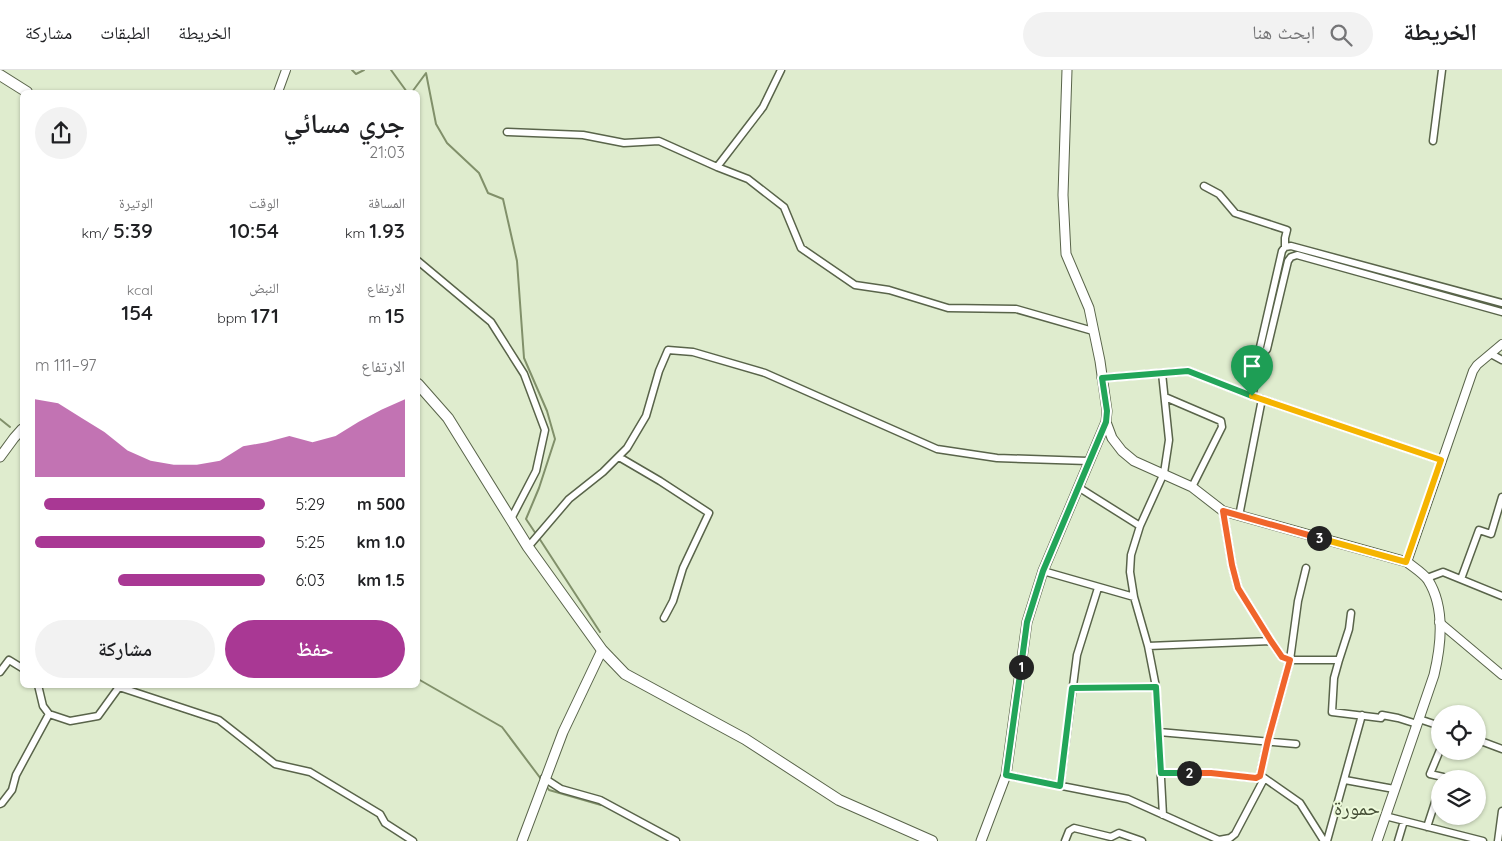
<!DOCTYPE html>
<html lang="ar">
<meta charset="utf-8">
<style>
:root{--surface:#fff;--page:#f2f2f2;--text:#202124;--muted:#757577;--line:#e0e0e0;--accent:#a93894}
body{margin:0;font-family:Quicksand,"Noto Naskh Arabic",sans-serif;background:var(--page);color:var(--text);direction:rtl;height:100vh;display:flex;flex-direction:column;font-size:19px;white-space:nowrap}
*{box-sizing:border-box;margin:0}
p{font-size:16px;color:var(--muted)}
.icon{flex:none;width:28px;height:28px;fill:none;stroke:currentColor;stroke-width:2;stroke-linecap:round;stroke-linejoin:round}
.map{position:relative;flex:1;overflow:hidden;direction:ltr}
.side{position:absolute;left:20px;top:20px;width:400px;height:598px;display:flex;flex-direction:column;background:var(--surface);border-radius:8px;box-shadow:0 1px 4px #0004;direction:rtl}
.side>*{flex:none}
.tools{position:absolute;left:1431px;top:635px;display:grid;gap:10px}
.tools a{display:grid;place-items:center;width:55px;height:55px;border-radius:50%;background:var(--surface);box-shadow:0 1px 4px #0004;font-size:25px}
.pin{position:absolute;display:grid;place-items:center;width:42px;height:42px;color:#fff;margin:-51px -21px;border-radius:50% 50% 50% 0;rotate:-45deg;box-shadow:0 0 5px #0007}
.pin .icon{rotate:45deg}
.km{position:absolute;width:25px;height:25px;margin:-12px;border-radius:50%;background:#222;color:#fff;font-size:14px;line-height:25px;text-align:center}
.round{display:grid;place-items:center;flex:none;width:52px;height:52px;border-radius:26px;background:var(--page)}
.overview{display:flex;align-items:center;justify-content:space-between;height:85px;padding:0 15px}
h1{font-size:28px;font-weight:600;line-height:38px}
.stats{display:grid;grid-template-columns:repeat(3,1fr);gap:8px;height:85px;padding:5px 15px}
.stats div{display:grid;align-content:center}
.stats b{font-size:21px;font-weight:600}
.stats small{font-size:14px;font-weight:400}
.stats p{font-size:14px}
.chart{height:140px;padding:10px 15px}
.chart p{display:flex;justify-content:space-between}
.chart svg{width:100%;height:90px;margin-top:5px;fill:var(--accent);opacity:.7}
.cta{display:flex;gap:10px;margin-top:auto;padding:10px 15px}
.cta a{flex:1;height:58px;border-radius:30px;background:var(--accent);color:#fff;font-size:20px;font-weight:600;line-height:58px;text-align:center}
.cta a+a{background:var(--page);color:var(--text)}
ul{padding:0 15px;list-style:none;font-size:16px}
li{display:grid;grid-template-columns:80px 60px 1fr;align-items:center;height:38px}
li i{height:12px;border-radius:6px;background:var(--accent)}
header{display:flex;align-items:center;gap:30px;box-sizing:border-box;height:70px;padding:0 25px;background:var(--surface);border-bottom:1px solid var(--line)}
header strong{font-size:24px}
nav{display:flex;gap:28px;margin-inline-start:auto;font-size:18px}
.search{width:350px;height:45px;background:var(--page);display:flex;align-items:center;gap:12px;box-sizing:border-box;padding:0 18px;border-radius:28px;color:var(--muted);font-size:19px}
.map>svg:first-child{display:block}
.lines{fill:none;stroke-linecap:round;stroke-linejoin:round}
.stream{stroke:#81906a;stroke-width:2}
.minor-casing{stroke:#59644a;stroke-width:9}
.tertiary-casing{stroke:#59644a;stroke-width:10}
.secondary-casing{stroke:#59644a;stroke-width:11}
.primary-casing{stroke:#59644a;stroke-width:12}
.minor{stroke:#fff;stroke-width:6}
.tertiary{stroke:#fff;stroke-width:8}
.secondary{stroke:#fff;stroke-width:9}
.primary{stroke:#fff;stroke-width:10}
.split-1-casing{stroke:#fff;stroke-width:10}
.split-2-casing{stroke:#fff;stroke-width:10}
.split-3-casing{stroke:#fff;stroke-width:10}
.split-4-casing{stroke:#fff;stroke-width:10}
.split-1{stroke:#22a559;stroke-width:6}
.split-2{stroke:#22a559;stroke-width:6}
.split-3{stroke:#f0652b;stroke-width:6}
.split-4{stroke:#f5b400;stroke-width:6}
.labels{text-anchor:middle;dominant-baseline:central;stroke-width:4;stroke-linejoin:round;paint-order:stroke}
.quarter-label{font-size:20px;fill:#434d34;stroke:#edfadb}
</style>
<header>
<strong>الخريطة</strong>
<div class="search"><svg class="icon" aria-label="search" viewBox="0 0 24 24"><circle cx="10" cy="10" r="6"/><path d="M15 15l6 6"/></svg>ابحث هنا</div>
<nav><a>الخريطة</a><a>الطبقات</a><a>مشاركة</a></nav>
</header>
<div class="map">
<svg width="1502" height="771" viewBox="0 0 1502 771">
<rect width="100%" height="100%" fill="#dfecce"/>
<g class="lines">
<!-- stream -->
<path class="stream" d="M352 0 356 4 364 0
M391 0 407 22
M412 22 426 3 436 54 447 73 479 103 488 123 503 129 517 191 524 288 547 341 555 369 539 418 526 449 536 464
M0 349 10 357
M539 468 600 562
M418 609 502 657 541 709
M547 717 549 720 601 735"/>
<!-- minor casing -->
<g class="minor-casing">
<path id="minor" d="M507 62 583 65 624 73 659 71 717 97 748 109 784 137 801 178 855 215 889 220 948 238 1016 239 1093 261
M1433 71 1442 0
M717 97 763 37 781 0
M1204 116 1219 124 1235 143 1287 160 1285 168V177
M418 191 491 252 524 304 545 360 536 401 511 449
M1491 284 1502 290
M1262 285 1260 277 1282 181 1285 177 1291 176 1502 233
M1162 303 1169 370 1164 403 1140 456 1131 485 1130 502 1134 527 1148 576 1156 617 1163 745
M1101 308 1188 301 1252 326 1441 390
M1252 326 1262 285 1267 279 1288 191 1291 187 1297 185 1502 242
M1165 327 1221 351 1222 357 1192 417
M619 387 660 411 709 443 683 498 673 531 664 548
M1078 417 1140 456
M1223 441 1232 495 1238 518 1271 571 1282 587 1290 590 1268 670 1260 705 1300 733 1324 771
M1239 446 1262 329
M528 477 569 429 603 402 627 378 646 346 659 301 668 280 693 282 765 303 937 379 997 388 1088 391
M1306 498 1298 531 1290 590H1339L1334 608 1332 642 1381 648 1382 645 1398 648 1417 654
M1043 501 1134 527
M1427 508 1443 502 1502 526
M1461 509 1479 460 1491 464 1502 427
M1148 576 1271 571
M1339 590 1349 559 1351 543
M0 602 9 590 22 598
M38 615 43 636 49 644 70 651 98 646 119 617 117 615
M119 617 219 650 275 694 310 702 380 744 385 753 413 771
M1072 618 1156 617
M1419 649 1440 656
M1159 662 1296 674
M1478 670 1502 679
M1440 680 1430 704 1443 707 1442 709
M1161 703H1211L1256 708 1260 705
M1006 705 1128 729 1219 770 1230 768 1235 764 1264 709
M544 708 561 719 600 730 676 771
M1345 710 1394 719
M1060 716 1077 585 1098 518
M0 734 2 733 12 720 16 705 49 644
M1385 746 1483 771
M1427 757 1440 717
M1065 771 1069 761 1074 758 1111 767 1119 763 1142 771
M1327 771 1362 645
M1398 771 1404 751
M1498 771 1502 741"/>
</g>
<!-- tertiary casing -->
<g class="tertiary-casing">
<path id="tertiary" d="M278 22 286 0
M1407 492 1473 301 1477 295 1502 274
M1439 552 1502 605"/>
</g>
<!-- secondary casing -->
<g class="secondary-casing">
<path id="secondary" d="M1106 352 1112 368 1122 381 1134 391 1192 417 1223 441 1407 492C1413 497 1423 503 1428 510 1445 537 1441 576 1434 605L1377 771
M0 387 14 368 22 359
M522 771 563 662 602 580
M981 771 1006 705 1027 552 1043 501 1106 352 1107 341 1100 291 1089 238 1066 184 1063 125 1067 0"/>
</g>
<!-- primary casing -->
<g class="primary-casing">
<path id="primary" d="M0 5 27 22
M418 314 448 348 528 477 602 580 625 604 745 669 839 730 932 771"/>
</g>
<!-- minor -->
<use href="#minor" class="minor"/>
<!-- tertiary -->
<use href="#tertiary" class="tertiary"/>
<!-- secondary -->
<use href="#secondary" class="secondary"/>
<!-- primary -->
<use href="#primary" class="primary"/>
</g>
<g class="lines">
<!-- split-1 casing -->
<g class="split-1-casing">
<path id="split-1" d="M1021 597 1027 552 1043 501 1106 352 1107 341 1102 308 1188 301 1252 326"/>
</g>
<!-- split-2 casing -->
<g class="split-2-casing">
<path id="split-2" d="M1021 597 1006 705 1060 716 1072 618 1156 617 1161 703H1189"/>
</g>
<!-- split-3 casing -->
<g class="split-3-casing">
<path id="split-3" d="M1189 703H1211L1256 708 1260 706 1268 670 1290 590 1282 587 1271 571 1238 518 1232 495 1223 441 1319 468"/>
</g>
<!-- split-4 casing -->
<g class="split-4-casing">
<path id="split-4" d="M1252 326 1441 390 1406 492 1319 468"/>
</g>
<!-- split-1 -->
<use href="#split-1" class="split-1"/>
<!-- split-2 -->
<use href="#split-2" class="split-2"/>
<!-- split-3 -->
<use href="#split-3" class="split-3"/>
<!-- split-4 -->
<use href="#split-4" class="split-4"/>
</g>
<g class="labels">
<!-- quarter labels -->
<g class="quarter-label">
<text x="1357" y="737">حمورة</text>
</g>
</g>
</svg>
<div class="tools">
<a><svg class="icon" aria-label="locate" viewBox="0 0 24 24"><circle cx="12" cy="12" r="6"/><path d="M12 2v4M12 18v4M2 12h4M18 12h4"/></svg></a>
<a><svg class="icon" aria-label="layers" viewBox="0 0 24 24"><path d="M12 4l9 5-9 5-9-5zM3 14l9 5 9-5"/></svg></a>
</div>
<div class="pin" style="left:1252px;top:326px;background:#1e9e55"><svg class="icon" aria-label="arrive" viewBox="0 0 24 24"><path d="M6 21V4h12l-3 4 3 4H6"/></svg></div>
<b class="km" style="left:1021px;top:597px">1</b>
<b class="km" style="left:1189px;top:703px">2</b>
<b class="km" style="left:1319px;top:468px">3</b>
<section class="side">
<div class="overview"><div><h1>جري مسائي</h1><p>21:03</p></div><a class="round"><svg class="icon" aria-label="share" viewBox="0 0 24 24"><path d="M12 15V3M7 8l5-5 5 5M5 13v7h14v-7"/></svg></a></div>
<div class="stats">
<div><p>المسافة</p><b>1.93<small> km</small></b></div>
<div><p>الوقت</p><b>10:54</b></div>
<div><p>الوتيرة</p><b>5:39<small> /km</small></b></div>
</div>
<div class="stats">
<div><p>الارتفاع</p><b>15<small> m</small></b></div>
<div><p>النبض</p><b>171<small> bpm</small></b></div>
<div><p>kcal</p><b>154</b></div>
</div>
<div class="chart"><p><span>الارتفاع</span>97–111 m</p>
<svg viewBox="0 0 160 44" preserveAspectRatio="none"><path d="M0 44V6L10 8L20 15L30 22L40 31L50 36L60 38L70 38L80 36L90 29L100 27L110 24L120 27L130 24L140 17L150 11L160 6V44z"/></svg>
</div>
<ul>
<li><b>500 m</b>5:29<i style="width:96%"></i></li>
<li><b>1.0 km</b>5:25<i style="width:100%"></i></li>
<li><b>1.5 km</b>6:03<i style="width:64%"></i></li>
</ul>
<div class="cta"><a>حفظ</a><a>مشاركة</a></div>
</section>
</div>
